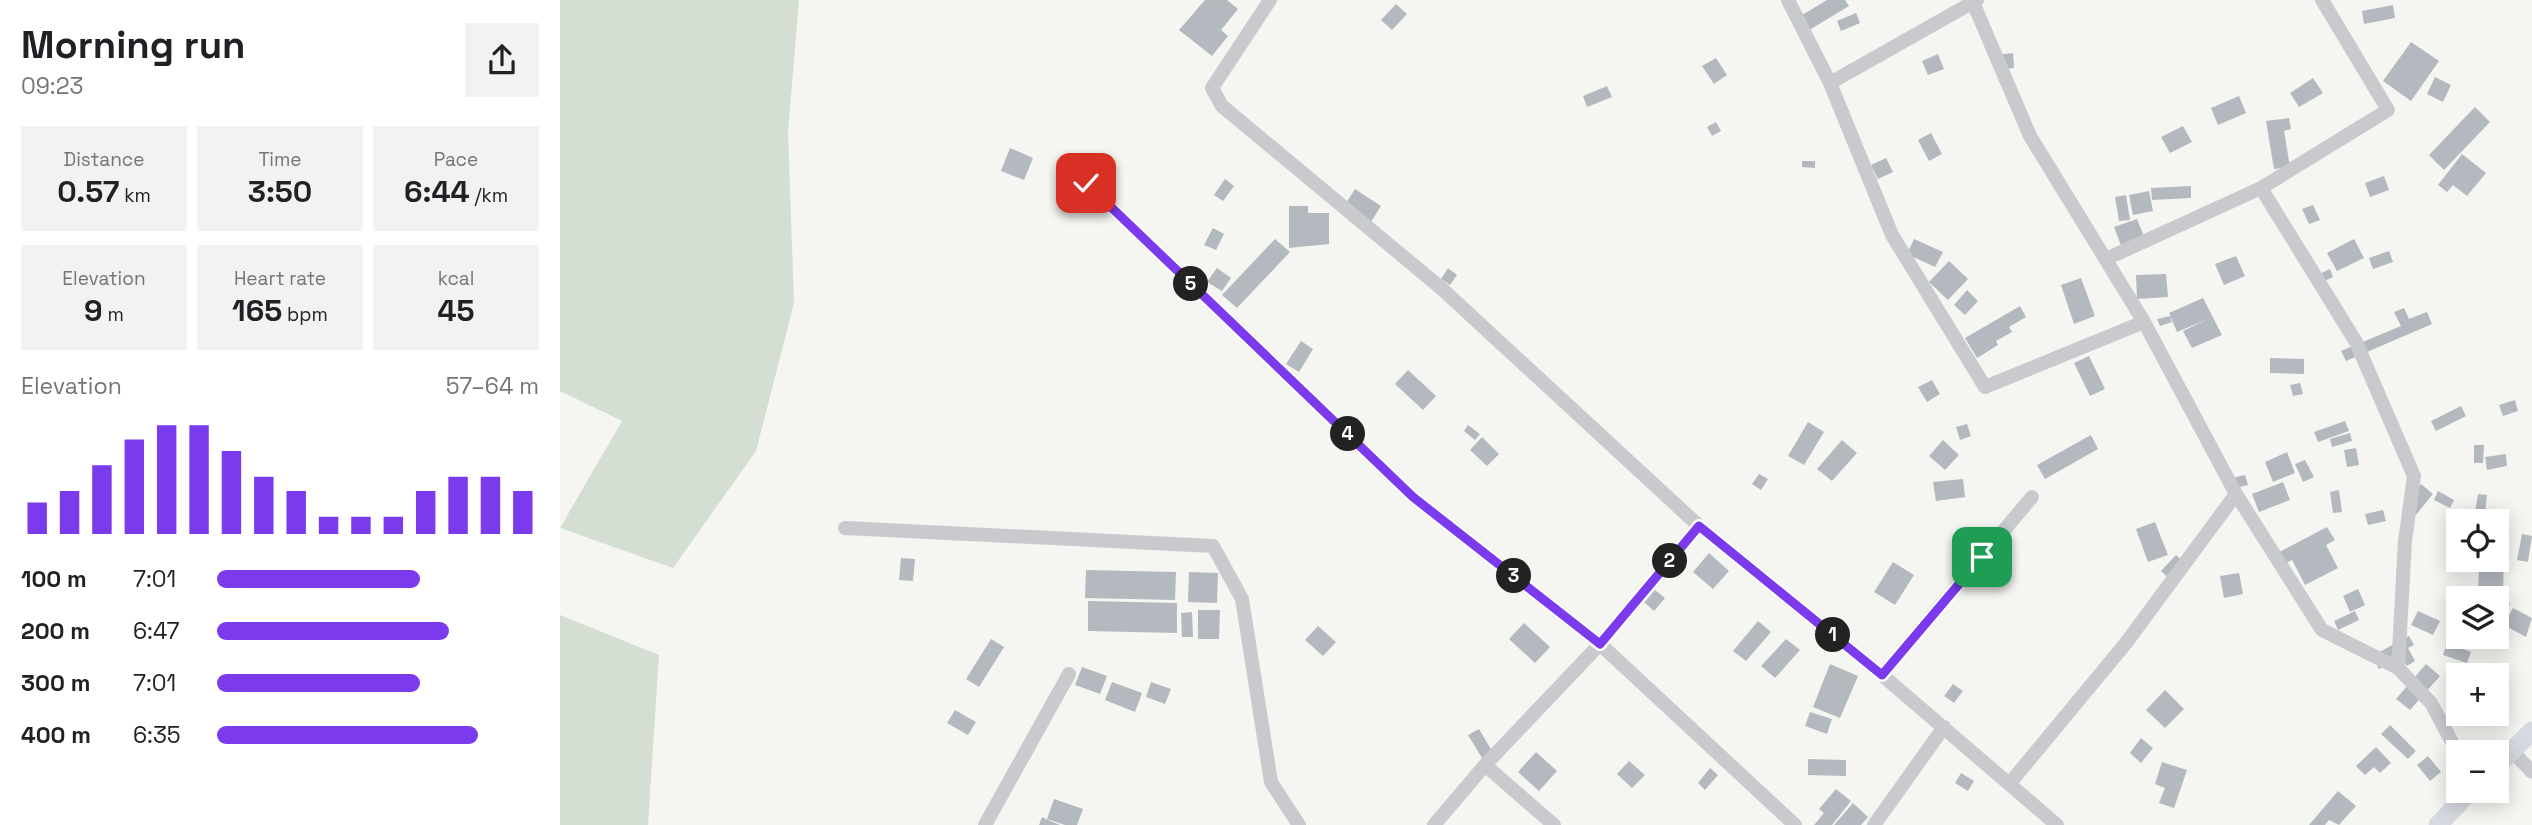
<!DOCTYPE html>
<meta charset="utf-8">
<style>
:root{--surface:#fff;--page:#f2f2f2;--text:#202124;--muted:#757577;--accent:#7c3aed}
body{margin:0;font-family:"Space Grotesk",sans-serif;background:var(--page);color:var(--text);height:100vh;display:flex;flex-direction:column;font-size:26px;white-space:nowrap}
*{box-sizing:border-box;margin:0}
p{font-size:23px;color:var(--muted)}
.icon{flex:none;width:38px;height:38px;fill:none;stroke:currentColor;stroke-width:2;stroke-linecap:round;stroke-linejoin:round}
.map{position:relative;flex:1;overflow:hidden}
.drawer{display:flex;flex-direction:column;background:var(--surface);width:560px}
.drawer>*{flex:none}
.tools{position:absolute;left:1886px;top:509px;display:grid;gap:14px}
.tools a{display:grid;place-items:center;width:63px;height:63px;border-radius:0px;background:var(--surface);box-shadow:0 4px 18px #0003;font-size:35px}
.pin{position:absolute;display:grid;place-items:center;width:60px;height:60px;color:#fff;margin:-30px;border-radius:14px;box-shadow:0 4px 10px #0006}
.km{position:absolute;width:35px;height:35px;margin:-18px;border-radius:50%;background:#222;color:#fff;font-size:19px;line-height:35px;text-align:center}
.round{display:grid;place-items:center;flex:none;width:74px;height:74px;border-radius:0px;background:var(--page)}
.headline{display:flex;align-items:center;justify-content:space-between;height:119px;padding:0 21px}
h1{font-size:38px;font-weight:600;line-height:52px}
.metrics{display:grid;grid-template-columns:repeat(3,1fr);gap:10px;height:119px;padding:7px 21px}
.metrics div{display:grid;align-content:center;border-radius:0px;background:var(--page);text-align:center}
.metrics b{font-size:30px;font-weight:600}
.metrics small{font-size:19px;font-weight:400}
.metrics p{font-size:19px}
.chart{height:196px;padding:14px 21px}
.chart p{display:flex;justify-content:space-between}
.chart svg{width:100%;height:126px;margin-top:7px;stroke:var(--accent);stroke-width:6}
ul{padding:0 21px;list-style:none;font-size:23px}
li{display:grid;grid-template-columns:112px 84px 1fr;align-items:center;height:52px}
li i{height:18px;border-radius:9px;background:var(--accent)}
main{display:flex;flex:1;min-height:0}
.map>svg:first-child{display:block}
.green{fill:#d4ded2}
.building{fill:#b4b9bf}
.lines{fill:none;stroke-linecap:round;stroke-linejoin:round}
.minor{stroke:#c8cace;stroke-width:14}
.secondary{stroke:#d6d9df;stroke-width:19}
.route-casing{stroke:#fff;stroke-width:14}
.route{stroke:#7c3aed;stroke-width:9}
</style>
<main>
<section class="drawer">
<div class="headline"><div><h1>Morning run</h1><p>09:23</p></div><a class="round"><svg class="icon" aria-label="share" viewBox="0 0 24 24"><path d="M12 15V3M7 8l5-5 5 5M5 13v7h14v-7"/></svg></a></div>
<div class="metrics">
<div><p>Distance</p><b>0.57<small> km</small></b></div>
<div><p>Time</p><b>3:50</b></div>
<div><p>Pace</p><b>6:44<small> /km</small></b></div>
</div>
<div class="metrics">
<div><p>Elevation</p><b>9<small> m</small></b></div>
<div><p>Heart rate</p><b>165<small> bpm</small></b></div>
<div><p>kcal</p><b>45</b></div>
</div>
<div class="chart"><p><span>Elevation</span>57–64 m</p>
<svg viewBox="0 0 160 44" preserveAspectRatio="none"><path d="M5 44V33M15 44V29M25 44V20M35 44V11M45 44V6M55 44V6M65 44V15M75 44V24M85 44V29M95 44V38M105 44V38M115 44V38M125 44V29M135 44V24M145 44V24M155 44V29"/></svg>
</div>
<ul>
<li><b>100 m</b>7:01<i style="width:63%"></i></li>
<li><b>200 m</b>6:47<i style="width:72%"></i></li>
<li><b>300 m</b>7:01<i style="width:63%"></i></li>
<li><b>400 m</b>6:35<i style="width:81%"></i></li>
</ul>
</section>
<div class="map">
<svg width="1972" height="825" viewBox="0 0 1972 825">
<rect width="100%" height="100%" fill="#f5f6f2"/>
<!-- green -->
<path class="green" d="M0 0H239L228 131 234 303 196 451 113 568 0 528 62 421 0 391Z
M0 615 99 655 88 825H0Z"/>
<!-- building -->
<path class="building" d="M645 0H667L678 9 661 30 668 36 652 56 619 30Z
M1267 0H1285L1289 6 1241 35 1232 21Z
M836 4 847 14 832 30 821 20Z
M1833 5 1835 18 1804 24 1802 11Z
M1296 13 1300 23 1281 31 1277 21Z
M1851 42 1879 61 1851 101 1823 81Z
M1453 53 1454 68 1437 70 1435 55Z
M1378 54 1384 69 1368 75 1362 61Z
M1156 58 1167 75 1154 84 1142 66Z
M1875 77 1891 85 1883 102 1867 94Z
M1753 78 1763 93 1739 107 1730 93Z
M1047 86 1052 97 1027 107 1023 96Z
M1679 96 1686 113 1658 125 1651 108Z
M1915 107 1930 122 1884 170 1869 155Z
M1729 118 1731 129 1724 131 1730 167 1714 169 1706 121Z
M1156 122 1161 131 1152 136 1147 127Z
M1623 126 1632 142 1610 153 1601 137Z
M1371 133 1382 154 1369 161 1358 140Z
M450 148 473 158 464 180 441 171Z
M1902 154 1926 173 1907 196 1893 185 1887 192 1878 185Z
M1326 158 1333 172 1318 179 1311 165Z
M1242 161H1255V168L1242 167Z
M1824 176 1829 190 1810 197 1805 183Z
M665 179 674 186 663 201 654 195Z
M1631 186V198L1592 200 1591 188Z
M795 189 821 206 811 222 785 205Z
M1589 191 1593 211 1573 215 1569 195Z
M1566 195 1570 220 1559 221 1555 197Z
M1753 205 1760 220 1749 224 1742 209Z
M729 206H748V213H769V244L729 248Z
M1577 219 1585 239 1562 248 1554 227Z
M653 228 664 234 656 250 644 245Z
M715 239 730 252 677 308 662 295Z
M1354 239 1383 252 1375 267 1347 254Z
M1794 239 1804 258 1777 271 1767 253Z
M1829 251 1833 262 1813 269 1809 258Z
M1676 256 1685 276 1664 285 1655 264Z
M1389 261 1408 279 1388 300 1369 282Z
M657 268 671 278 662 291 647 282Z
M888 268 897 275 890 285 881 279Z
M1770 269 1773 277 1760 283 1757 275Z
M1606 274 1608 297 1577 299 1576 275Z
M1521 278 1535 316 1514 324 1501 285Z
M1407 290 1418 301 1405 315 1394 305Z
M1643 298 1662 335 1632 348 1623 331 1648 319 1617 332 1609 313Z
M1460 306 1466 317 1449 327 1452 332 1436 341 1438 345 1417 358 1405 338Z
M1844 308 1849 319 1867 312 1872 324 1786 361 1781 351 1841 326 1834 312Z
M1610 316 1612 322 1600 326 1597 319Z
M741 341 753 349 739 372 726 364Z
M1529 356 1545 389 1530 396 1514 363Z
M1710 358 1744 359V374L1710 373Z
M848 370 876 396 863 410 835 384Z
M1372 380 1380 394 1367 402 1358 387Z
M1740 383 1743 394 1733 396 1730 385Z
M1955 400 1958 411 1943 416 1939 405Z
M1901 406 1906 416 1876 431 1871 421Z
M1785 421 1789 431 1758 442 1754 432Z
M1248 422 1264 432 1244 465 1228 456Z
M1407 424 1411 436 1400 440 1396 427Z
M908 425 920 434 915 440 904 431Z
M1790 433 1792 441 1772 447 1770 439Z
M1531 435 1538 449 1485 479 1477 465Z
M922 437 939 454 927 466 910 450Z
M1282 440 1297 453 1272 481 1257 469Z
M1383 440 1399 455 1385 470 1369 456Z
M1914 445H1924L1923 463H1914Z
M1796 448 1799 465 1787 467 1784 450Z
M1727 452 1735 473 1713 482 1705 462Z
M1946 454 1947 466 1927 470 1925 457Z
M1745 460 1754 477 1743 482 1735 464Z
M1199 474 1208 479 1201 490 1192 484Z
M1685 475 1688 485 1666 490 1664 480Z
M1403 479 1405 497 1376 501 1373 482Z
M1723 482 1730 500 1699 512 1692 494Z
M1861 484 1873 494 1855 516 1843 506Z
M1779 490 1782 512 1773 513 1770 492Z
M1878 491 1894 500 1890 508 1874 500Z
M1918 494 1927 495 1925 514 1915 513Z
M1823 510 1826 521 1808 525 1805 514Z
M1595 522 1608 555 1588 562 1576 529Z
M1767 527 1775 540 1766 545 1778 568 1745 585 1732 560 1716 568 1710 557Z
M1962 534 1972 536 1968 562 1957 560Z
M1149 553 1169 571 1153 589 1133 572Z
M1616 555 1628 566 1613 582 1601 571Z
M1937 555H1944L1943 593H1918L1919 569H1912V560H1937Z
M341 558 355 559 353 581 339 580Z
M1333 562 1354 575 1335 605 1314 592Z
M526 570 616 572 615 600 525 598Z
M629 572 658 573 657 603 628 602Z
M1679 573 1683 594 1664 598 1660 576Z
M1798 589 1805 605 1790 612 1783 596Z
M1095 590 1105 598 1094 611 1084 602Z
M1939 600 1950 604 1943 623 1937 621Z
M528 601 617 603V633L528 631Z
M1953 608 1972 618 1966 637 1944 625Z
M638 610H660L659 639H638Z
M1795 611 1799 620 1778 630 1774 621Z
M1858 611 1880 621 1873 635 1851 625Z
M632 612 633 637H622L621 613Z
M1198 621 1211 632 1186 661 1173 651Z
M964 623 990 647 975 663 949 639Z
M1937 625 1943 626 1940 644 1929 643 1930 637H1937Z
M758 626 776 642 763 656 745 640Z
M1849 636 1854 645 1848 648 1855 661 1847 666 1842 657 1819 669 1812 656Z
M431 639 444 647 419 687 406 679Z
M1226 639 1240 650 1215 678 1201 666Z
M1887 643 1911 652 1907 663 1883 655Z
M1270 664 1298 676 1280 718 1253 707Z
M1866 664 1880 676 1850 710 1836 699Z
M522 667 547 676 540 694 515 685Z
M552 682 582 693 575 712 545 700Z
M591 682 611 689 605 704 586 697Z
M1393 684 1403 691 1394 703 1384 696Z
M1605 690 1624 709 1605 728 1586 710Z
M395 710 416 722 408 735 387 723Z
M1250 712 1272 719 1267 734 1245 726Z
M1830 725 1856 751 1848 759 1821 734Z
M919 729 932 751 922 758 908 735Z
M1581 738 1593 748 1581 763 1570 753Z
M1816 747 1831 763 1820 773 1814 767 1805 775 1796 766Z
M976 752 997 771 979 791 958 772Z
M1868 756 1881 772 1870 781 1857 765Z
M1248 759 1286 760V776L1248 775Z
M1069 761 1085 775 1072 788 1057 774Z
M1602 762 1627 770 1614 808 1599 803 1605 788 1595 784Z
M1150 768 1158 775 1145 790 1138 783Z
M1401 773 1414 781 1408 791 1395 783Z
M1276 789 1291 801 1272 825H1254L1264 813 1259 809Z
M1778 791 1796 806 1779 825 1769 820 1765 825H1749Z
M494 799 523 809 517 825H505L487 819Z
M1293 803 1308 817 1301 825H1274Z
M482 817 488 820 500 825H479Z"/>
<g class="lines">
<!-- minor -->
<path class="minor" d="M710 0 652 88 662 106 881 288 1139 526 1322 675 1497 825
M1228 0 1270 83 1332 235 1425 387 1584 322
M1412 0 1470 136 1584 322 1676 494 1762 630 1838 668 1871 703 1899 755
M1270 83 1417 0
M526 183 853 497 1040 644 1235 825
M1701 188 1796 342 1854 476 1845 541 1838 668
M1548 258 1701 188 1828 110 1762 0
M285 528 653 546 682 599 711 782 739 825
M1322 675 1472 497
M1953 752 1972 772
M925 765 994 825
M1450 783 1566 643 1676 494
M425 825 509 674
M874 825 925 765 1040 644 1139 526
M1314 825 1384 727"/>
<!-- secondary -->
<path class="secondary" d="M1937 766 1972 731
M1878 825 1910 791"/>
</g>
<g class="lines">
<!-- route casing -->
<g class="route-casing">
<path id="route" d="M526 183 853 497 1040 644 1139 526 1322 675 1422 557"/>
</g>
<!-- route -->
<use href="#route" class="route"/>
</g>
</svg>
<div class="tools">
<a><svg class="icon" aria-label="locate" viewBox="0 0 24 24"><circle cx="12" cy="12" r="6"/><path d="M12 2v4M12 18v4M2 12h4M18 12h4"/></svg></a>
<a><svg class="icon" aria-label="layers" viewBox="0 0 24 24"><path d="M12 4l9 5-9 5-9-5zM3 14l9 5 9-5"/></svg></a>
<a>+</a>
<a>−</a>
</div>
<div class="pin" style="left:1422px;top:557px;background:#1e9e55"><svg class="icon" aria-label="arrive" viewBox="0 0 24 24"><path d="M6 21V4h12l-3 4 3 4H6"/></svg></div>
<div class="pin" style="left:526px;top:183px;background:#d93025"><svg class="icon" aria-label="check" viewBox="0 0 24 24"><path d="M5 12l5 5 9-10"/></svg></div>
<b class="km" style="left:1273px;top:635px">1</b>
<b class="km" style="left:1110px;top:561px">2</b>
<b class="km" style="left:954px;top:576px">3</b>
<b class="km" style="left:788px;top:434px">4</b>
<b class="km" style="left:631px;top:284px">5</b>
</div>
</main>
